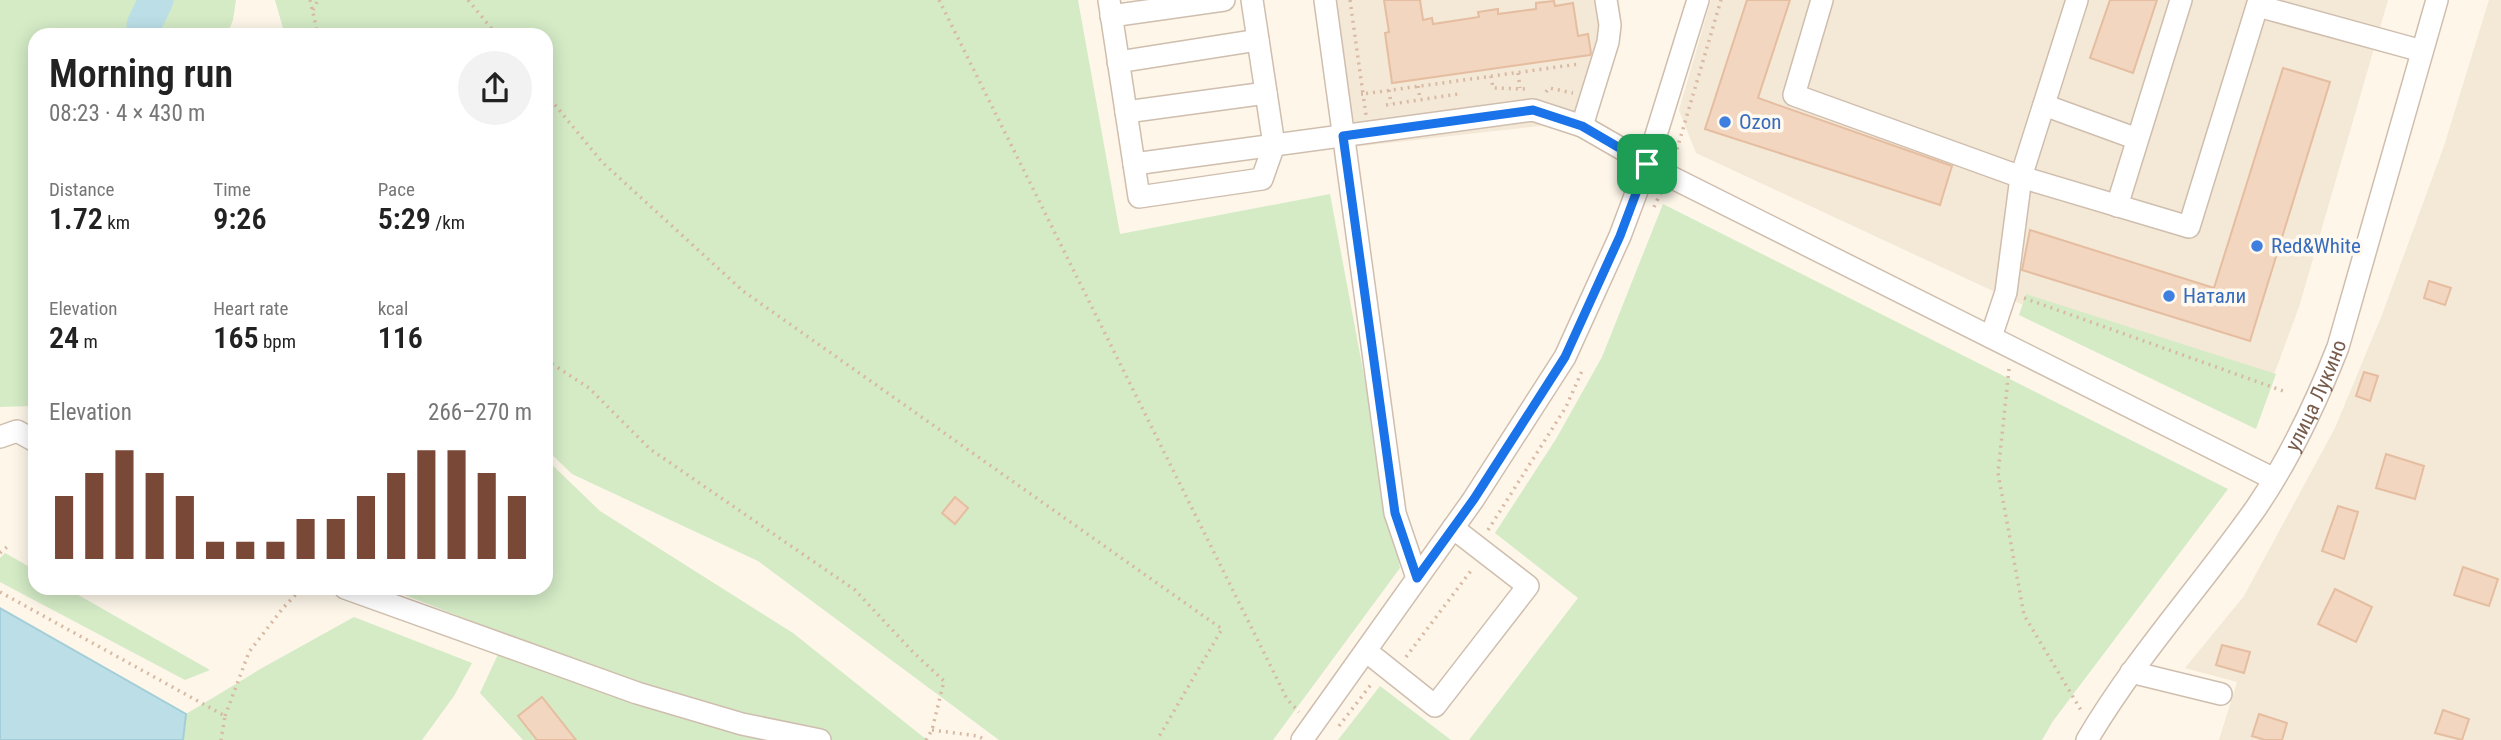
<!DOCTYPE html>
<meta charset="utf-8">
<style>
:root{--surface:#fff;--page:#f2f2f2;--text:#222;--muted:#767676;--accent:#7a4836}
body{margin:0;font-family:"Roboto Condensed",sans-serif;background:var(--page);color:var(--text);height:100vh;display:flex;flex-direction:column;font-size:26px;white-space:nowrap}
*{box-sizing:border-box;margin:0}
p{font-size:23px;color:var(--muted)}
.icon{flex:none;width:38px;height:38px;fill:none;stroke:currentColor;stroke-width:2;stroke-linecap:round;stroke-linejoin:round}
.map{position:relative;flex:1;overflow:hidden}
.side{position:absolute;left:28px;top:28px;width:525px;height:567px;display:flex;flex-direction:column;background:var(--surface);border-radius:21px;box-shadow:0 4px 18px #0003}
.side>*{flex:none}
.pin{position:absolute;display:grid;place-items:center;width:60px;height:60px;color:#fff;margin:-30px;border-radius:14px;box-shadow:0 4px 10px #0006}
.round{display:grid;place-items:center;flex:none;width:74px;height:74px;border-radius:37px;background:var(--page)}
.head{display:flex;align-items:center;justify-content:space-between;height:119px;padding:0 21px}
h1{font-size:38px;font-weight:600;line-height:52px}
.figures{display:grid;grid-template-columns:repeat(3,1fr);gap:10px;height:119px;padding:7px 21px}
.figures div{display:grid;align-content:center}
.figures b{font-size:30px;font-weight:600}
.figures small{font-size:19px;font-weight:400}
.figures p{font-size:19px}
.chart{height:196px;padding:14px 21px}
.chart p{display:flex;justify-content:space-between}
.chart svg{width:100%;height:126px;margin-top:7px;stroke:var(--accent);stroke-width:6}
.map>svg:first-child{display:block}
.residential{fill:#f4e8d7}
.green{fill:#d4ebc6}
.water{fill:#bcdfe7;stroke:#a3ced9;stroke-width:2}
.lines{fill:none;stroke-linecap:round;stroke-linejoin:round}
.river{stroke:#bcdfe7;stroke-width:35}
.building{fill:#f2d6c0;stroke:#e5bda0;stroke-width:2}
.minor-casing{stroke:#cfbeae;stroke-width:24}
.path{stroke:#d8b9a3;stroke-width:3.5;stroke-dasharray:2 5;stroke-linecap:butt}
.minor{stroke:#fff;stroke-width:21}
.route-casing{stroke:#fff;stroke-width:14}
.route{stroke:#1a73e8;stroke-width:9}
.shop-dot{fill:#3f7fe0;stroke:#fff9ef;stroke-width:2.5}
.labels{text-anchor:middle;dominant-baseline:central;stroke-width:7;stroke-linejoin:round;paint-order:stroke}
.shop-label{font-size:21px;fill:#366cbe;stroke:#fff9ef;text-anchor:start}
.street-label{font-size:21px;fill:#785d4c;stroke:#fff9ef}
</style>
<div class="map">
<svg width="2501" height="740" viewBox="0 0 2501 740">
<rect width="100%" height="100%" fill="#fdf6e9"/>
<!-- residential -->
<path class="residential" d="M1313 0H1619L1622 26 1594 120 1335 149Z
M1711 0H2388L2299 307 2260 412 2215 394 1696 153 1679 110Z
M2489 0H2501V740H2219L2237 682 2185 668 2244 596 2335 428 2382 315 2444 146Z"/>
<!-- green -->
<path class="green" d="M0 0H236L233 20 227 35H35V399L29 406 0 407Z
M275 0H1078L1120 234 1330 194 1400 568 1273 740H999L758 561 572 474 546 449V35H285Z
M1663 204 2228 489 2053 721 2042 740H1469L1578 598 1495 533 1556 439 1602 357Z
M2026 294 2276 374 2256 429 2019 315Z
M546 459 600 511 793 633 927 740H523L480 693 507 635 387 588H546Z
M5 553 35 570V588H66L210 670 185 680 0 582V558Z
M354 617 472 663 454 696 422 740H183L186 714 262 668Z
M1380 686 1451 740H1338Z"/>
<!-- water -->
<path class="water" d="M0 608 186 714 183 740H0Z"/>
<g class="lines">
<!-- river -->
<path class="river" d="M144 35V25L156 0"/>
</g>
<!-- building -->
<path class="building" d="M1384 0H1420L1423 20 1432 18 1433 24 1479 17 1478 12 1498 9V14L1536 9V3L1554 1 1555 6 1573 3 1578 36 1588 34 1591 53 1590 55 1392 83 1385 33 1389 32Z
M1747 0H1790L1758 98 1952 166 1940 205 1705 129Z
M2110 0H2157L2133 73 2090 58Z
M2283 68 2330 82 2250 341 2022 270 2030 230 2214 288Z
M2429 281 2451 288 2445 305 2424 298Z
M2364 372 2378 376 2370 401 2356 396Z
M2386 454 2424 466 2415 499 2376 488Z
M955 497 968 508 955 524 942 513Z
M2338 506 2358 512 2344 559 2322 551Z
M2463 567 2498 579 2489 606 2454 595Z
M2335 589 2372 607 2356 642 2318 624Z
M2222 645 2250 652 2244 673 2216 665Z
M542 697 576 740H537L518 716Z
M2443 710 2469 719 2462 740 2435 733Z
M2259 714 2287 723 2282 740H2265L2252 736Z"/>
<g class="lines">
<!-- minor casing -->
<g class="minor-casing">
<g id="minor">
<path d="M1109 0 1134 164 1533 110 1582 126 1669 176 2274 479"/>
<path d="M1325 0 1395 513 1417 578"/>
<path d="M1822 0 1794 95 2021 177 2189 227 2259 0"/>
<path d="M2258 6 2422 51"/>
<path d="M1111 16 1224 0"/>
<path d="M1118 62 1258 40"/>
<path d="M2044 105 2129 136"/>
<path d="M1126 112 1266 93"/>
<path d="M1582 126 1608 42 1610 25 1606 0"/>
<path d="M1134 164 1139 197 1262 179 1274 145 1252 0"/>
<path d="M2117 206 2181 0"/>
<path d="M1991 337 2006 292 2021 177 2077 0"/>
<path d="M0 437 17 431 35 441"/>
<path d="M345 588 637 693 742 724 820 740"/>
<path d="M1366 651 1435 706 1528 586 1453 528"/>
<path d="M2131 672 2221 694"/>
<path d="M1302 740 1473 500 1565 357 1620 236 1647 164 1698 0"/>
<path id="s1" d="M2087 740C2136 657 2201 586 2256 508 2290 458 2316 403 2338 347L2437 0"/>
</g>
</g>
<!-- path -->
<path class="path" d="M310 0 318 35
M468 0 497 35
M939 0 1287 699 1299 712
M1350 0 1363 94 1579 64
M313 10 318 0
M1518 73 1520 88
M1491 76 1493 88 1528 89
M1418 86 1420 99
M1389 90 1391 104
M1546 92 1549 88 1573 93
M546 94 602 162 743 291 1222 629 1157 740
M1361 94H1363L1366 115
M1386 105 1458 94
M1675 156 1721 0
M1654 207 1661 192
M2024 298 2286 392
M546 360 589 388 650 449 855 590 913 652 944 681 932 730 926 740
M2009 369 1998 473 2024 615 2082 712
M1488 530 1566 407 1582 371
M0 553 8 546
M0 592 225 716 221 740
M1406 657 1473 568
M225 716 249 652 283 608 302 588
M1339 726 1373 682
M932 730 978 736 985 740"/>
<!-- minor -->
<use href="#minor" class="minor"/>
</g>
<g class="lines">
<!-- route casing -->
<g class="route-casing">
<path id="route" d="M1533 110 1582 126 1647 164 1620 236 1565 357 1474 499 1417 578 1395 513 1343 136Z"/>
</g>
<!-- route -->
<use href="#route" class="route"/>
</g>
<!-- markers -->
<g class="shop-dot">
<circle cx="1725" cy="122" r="7"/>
<circle cx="2257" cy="246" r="7"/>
<circle cx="2169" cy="296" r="7"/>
</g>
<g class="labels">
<!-- shop labels -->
<g class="shop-label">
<text x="1739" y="122">Ozon</text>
<text x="2271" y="246">Red&amp;White</text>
<text x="2183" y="296">Натали</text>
</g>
<!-- street labels -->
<g class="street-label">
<text stroke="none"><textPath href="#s1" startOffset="415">улица Лукино</textPath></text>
</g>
</g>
</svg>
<div class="pin" style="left:1647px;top:164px;background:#1e9e55"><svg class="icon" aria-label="arrive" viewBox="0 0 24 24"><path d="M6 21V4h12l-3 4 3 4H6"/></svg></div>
<section class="side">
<div class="head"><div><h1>Morning run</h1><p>08:23 · 4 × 430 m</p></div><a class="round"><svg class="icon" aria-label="share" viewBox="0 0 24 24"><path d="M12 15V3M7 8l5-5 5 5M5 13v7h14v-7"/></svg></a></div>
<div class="figures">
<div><p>Distance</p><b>1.72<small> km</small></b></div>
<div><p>Time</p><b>9:26</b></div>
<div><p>Pace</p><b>5:29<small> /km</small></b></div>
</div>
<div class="figures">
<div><p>Elevation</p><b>24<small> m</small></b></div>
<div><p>Heart rate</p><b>165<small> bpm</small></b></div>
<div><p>kcal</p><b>116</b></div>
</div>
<div class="chart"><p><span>Elevation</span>266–270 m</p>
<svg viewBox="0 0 160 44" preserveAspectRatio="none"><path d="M5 44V22M15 44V14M25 44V6M35 44V14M45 44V22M55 44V38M65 44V38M75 44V38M85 44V30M95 44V30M105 44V22M115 44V14M125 44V6M135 44V6M145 44V14M155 44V22"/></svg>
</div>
</section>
</div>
